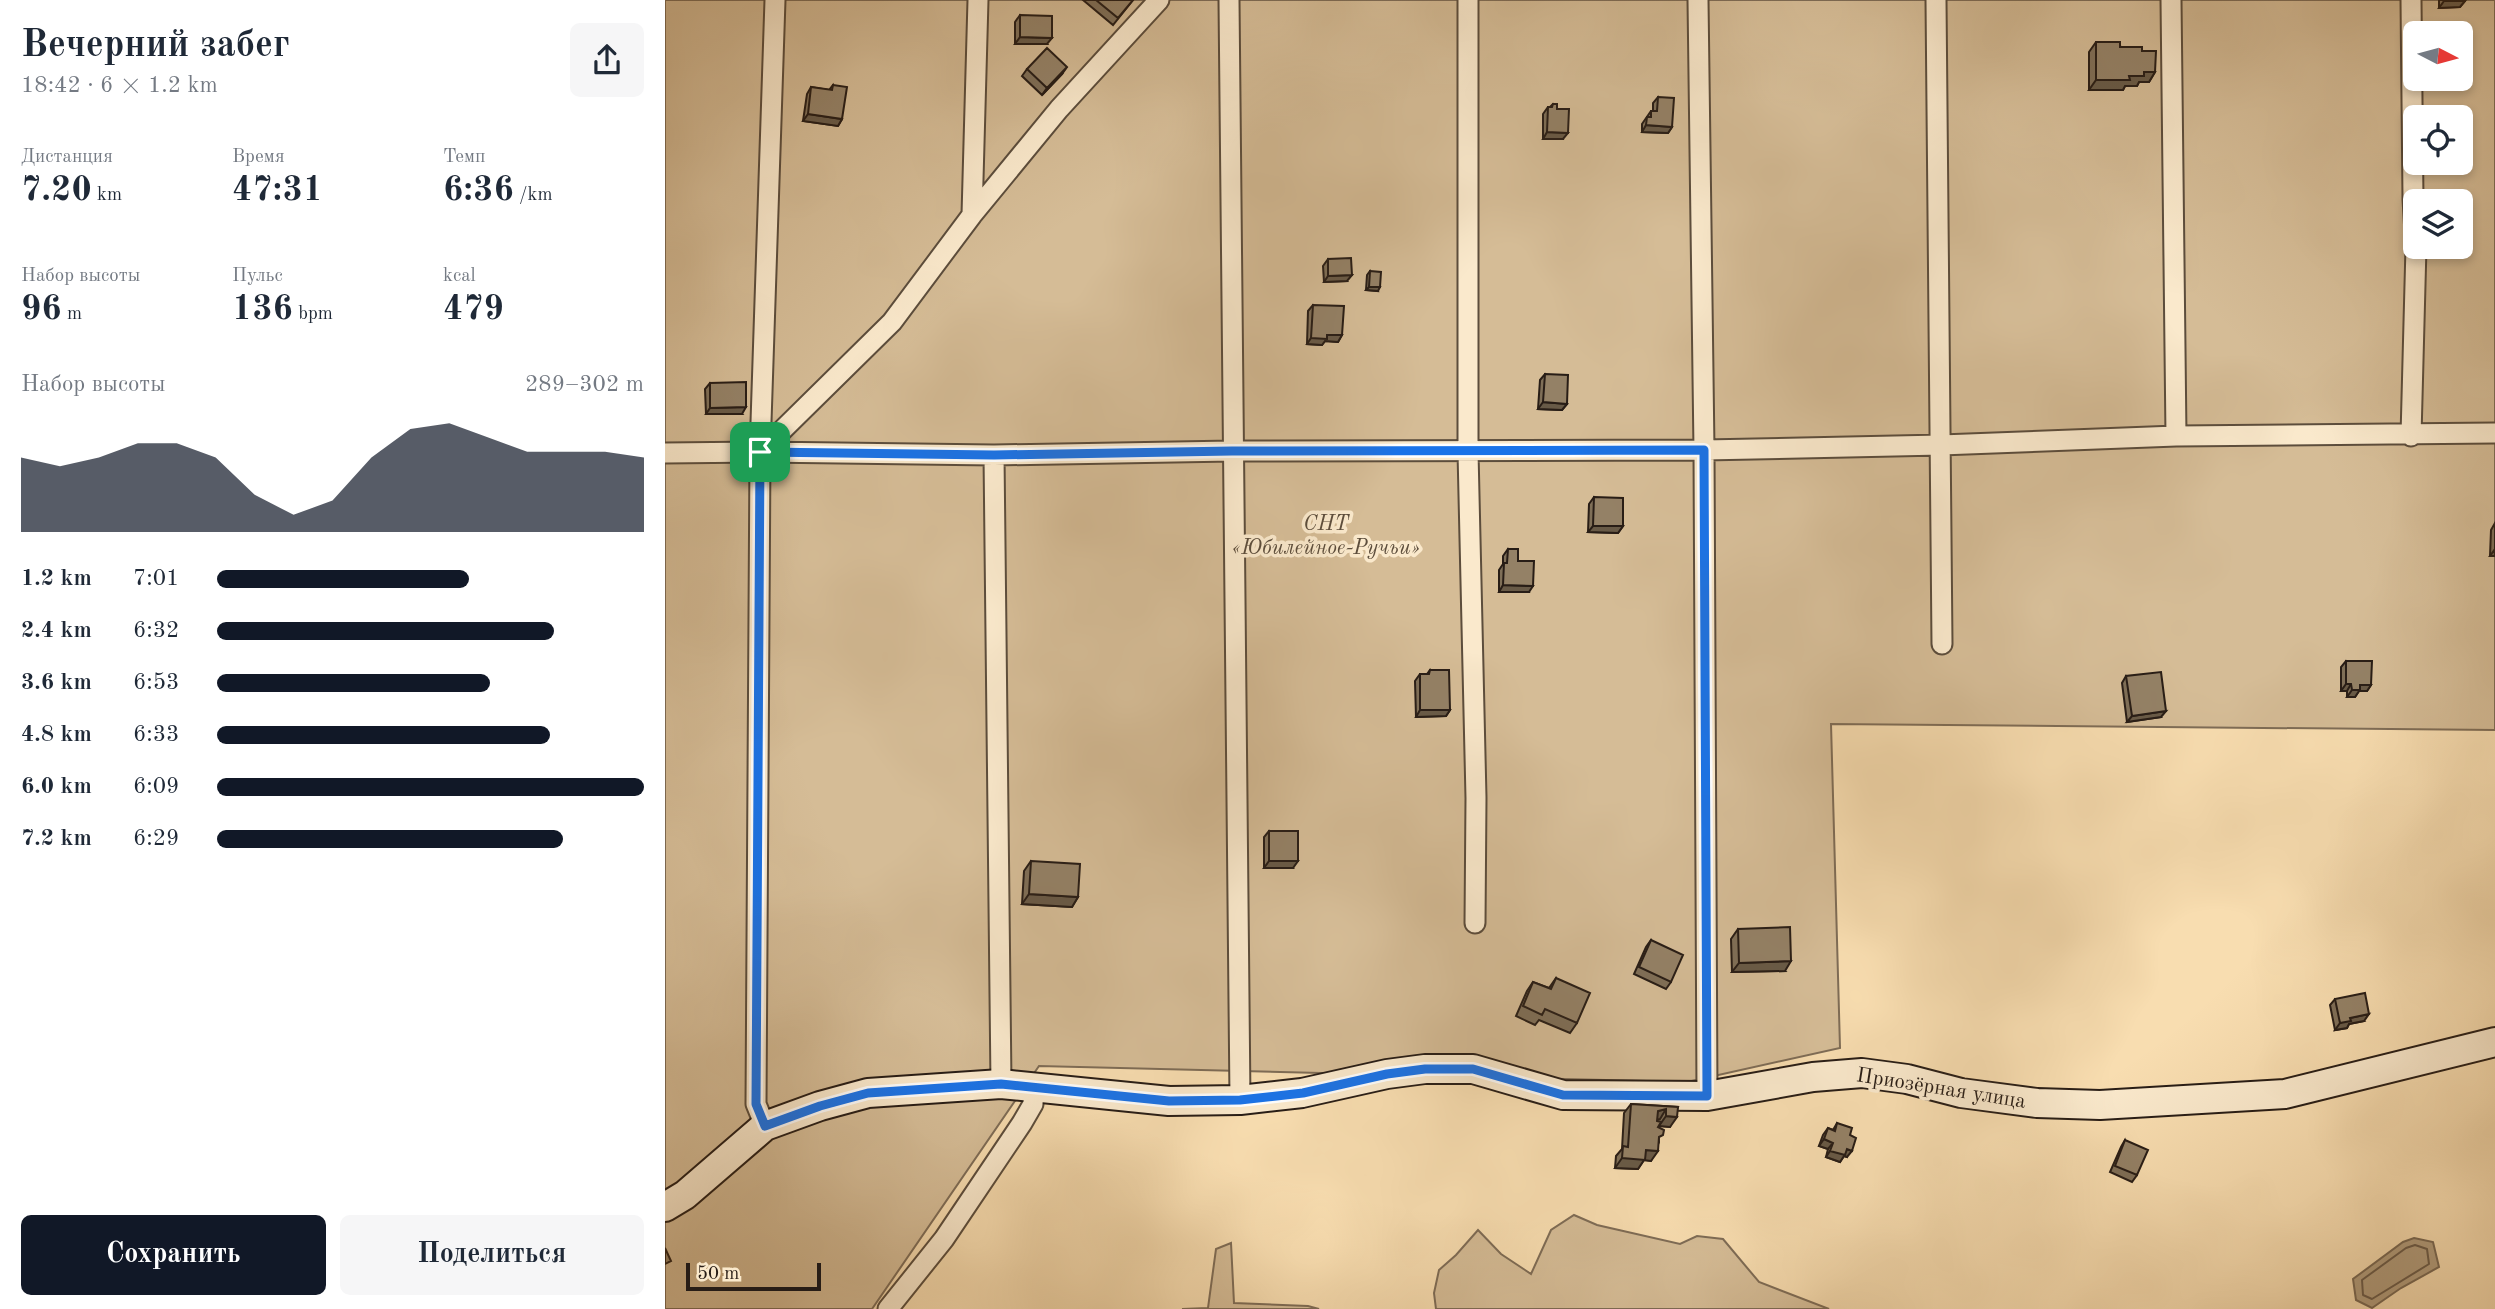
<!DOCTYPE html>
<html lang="ru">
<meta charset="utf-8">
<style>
:root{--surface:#fff;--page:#f6f6f7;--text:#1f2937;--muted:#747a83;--accent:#111827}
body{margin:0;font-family:"Old Standard TT",serif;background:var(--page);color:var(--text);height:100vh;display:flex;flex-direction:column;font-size:26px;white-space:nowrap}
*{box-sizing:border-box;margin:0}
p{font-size:23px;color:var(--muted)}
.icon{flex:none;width:38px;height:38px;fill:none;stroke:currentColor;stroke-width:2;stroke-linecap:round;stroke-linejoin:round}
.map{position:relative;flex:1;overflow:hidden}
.drawer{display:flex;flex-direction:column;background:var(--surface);width:665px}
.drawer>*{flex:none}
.needle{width:46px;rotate:96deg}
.controls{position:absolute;left:1738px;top:21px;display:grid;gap:14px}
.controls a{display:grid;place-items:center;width:70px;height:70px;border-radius:10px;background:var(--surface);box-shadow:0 4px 10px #0003;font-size:35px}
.scale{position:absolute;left:21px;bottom:18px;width:135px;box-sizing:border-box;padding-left:7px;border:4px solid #281d16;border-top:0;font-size:19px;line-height:24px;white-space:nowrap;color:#281d16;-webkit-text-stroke:5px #fae9cc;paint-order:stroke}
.pin{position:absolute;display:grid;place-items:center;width:60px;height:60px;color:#fff;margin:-30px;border-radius:14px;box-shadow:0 4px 10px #0006}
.round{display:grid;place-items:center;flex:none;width:74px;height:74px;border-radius:10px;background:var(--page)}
.overview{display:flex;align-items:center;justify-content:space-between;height:119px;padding:0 21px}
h1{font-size:38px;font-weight:600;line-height:52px}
.stats{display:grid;grid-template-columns:repeat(3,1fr);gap:10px;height:119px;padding:7px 21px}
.stats div{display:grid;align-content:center}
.stats b{font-size:35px;font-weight:600}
.stats small{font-size:19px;font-weight:400}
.stats p{font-size:19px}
.chart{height:196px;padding:14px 21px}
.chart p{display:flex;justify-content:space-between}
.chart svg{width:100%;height:126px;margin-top:7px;fill:var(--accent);opacity:.7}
.primary-button{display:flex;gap:14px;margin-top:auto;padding:14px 21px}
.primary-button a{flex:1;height:80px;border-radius:10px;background:var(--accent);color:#fff;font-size:28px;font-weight:600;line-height:80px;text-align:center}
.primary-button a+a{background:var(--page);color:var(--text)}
ul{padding:0 21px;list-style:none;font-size:23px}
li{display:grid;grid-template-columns:112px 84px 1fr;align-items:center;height:52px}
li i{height:18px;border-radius:9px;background:var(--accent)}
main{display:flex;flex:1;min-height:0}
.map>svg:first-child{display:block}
.green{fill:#d5bc96;stroke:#7e6c56;stroke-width:2;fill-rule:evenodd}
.water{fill:#b19c7c;stroke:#7a6953;stroke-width:2}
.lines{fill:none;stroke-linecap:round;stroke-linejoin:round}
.shore{stroke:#6c5c49;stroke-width:2}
.street-casing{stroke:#5c4d3c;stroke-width:23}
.secondary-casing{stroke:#281d16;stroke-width:32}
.street{stroke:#fae9cc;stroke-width:19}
.secondary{stroke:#fae9cc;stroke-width:28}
.wall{fill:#7f6f58;stroke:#281d16;stroke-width:2}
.shaded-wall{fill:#685a47;stroke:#281d16;stroke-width:2}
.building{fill:#948166;stroke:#281d16;stroke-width:2}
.route-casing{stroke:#fff;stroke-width:14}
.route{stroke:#1a73e8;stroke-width:9}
.labels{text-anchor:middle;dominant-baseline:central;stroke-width:7;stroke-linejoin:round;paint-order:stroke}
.park-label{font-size:21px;font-style:italic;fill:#5c4d3c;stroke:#fae9cc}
.street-label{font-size:21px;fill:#281d16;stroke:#fae9cc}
</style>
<main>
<section class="drawer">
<div class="overview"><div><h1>Вечерний забег</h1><p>18:42 · 6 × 1.2 km</p></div><a class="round"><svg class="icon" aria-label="share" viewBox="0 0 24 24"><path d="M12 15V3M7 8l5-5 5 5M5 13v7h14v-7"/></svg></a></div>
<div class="stats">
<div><p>Дистанция</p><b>7.20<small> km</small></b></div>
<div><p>Время</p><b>47:31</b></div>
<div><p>Темп</p><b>6:36<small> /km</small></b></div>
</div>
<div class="stats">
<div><p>Набор высоты</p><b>96<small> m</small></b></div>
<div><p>Пульс</p><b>136<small> bpm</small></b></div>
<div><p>kcal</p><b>479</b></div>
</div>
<div class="chart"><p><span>Набор высоты</span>289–302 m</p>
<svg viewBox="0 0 160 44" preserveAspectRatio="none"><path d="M0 44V18L10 21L20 18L30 13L40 13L50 18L60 31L70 38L80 33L90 18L100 8L110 6L120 11L130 16L140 16L150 16L160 18V44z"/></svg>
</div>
<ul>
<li><b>1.2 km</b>7:01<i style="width:59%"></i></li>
<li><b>2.4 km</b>6:32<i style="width:79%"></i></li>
<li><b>3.6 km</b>6:53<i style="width:64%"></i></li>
<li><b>4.8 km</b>6:33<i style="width:78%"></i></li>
<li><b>6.0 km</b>6:09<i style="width:100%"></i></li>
<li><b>7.2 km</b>6:29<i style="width:81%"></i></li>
</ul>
<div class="primary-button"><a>Сохранить</a><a>Поделиться</a></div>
</section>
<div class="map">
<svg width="1830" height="1309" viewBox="0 0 1830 1309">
<rect width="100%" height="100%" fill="#f8ddb0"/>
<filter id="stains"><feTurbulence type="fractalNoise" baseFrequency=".00286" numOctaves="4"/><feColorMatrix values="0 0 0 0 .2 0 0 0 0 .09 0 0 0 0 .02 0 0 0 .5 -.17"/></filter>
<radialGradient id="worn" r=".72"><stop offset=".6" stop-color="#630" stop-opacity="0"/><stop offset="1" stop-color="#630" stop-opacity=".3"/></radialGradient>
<!-- green -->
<path class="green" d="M0 0H1830V730L1166 724 1175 1048 1022 1082 374 1066 207 1309H0ZM1750 33H1796V79H1750ZM1750 117H1796V163H1750ZM1750 201H1796V247H1750Z
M909 1215 932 1225 1015 1244 1032 1236 1058 1239 1094 1282 1164 1309H771L769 1293 774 1270 791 1255 813 1230 836 1254 866 1274 886 1230Z
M566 1243 569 1303 643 1306 654 1309H517L543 1308 551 1249Z"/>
<!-- water -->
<path class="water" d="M1749 1238 1768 1242 1774 1267 1736 1288 1707 1308 1691 1300 1688 1279 1738 1242Z"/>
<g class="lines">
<!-- shore -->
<path class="shore" d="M1750 1245 1762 1249 1764 1264 1707 1299 1698 1295 1697 1280 1741 1248Z"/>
<!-- street casing -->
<g class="street-casing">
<path id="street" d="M564 0 575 1100
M803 0V452L811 798 810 923
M1033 0 1039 450 1042 1096
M1271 0 1277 644
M1506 0 1511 436
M1746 0 1748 199 1750 233
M307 215 313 0
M1746 436 1751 247
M95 452 227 322 307 215 394 109 494 0
M0 453 95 452 329 455 567 451 1039 450 1276 445 1511 436 1830 433
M329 455 336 1084
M100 1126 91 1104 95 452 110 0
M223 1309 279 1239 357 1123 368 1104 369 1088"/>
</g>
<!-- secondary casing -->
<g class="secondary-casing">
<path id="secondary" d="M0 1207 20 1195 100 1126 155 1106 203 1093 336 1084 504 1101 575 1100 637 1093 722 1074 760 1069H808L898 1095 1042 1096 1148 1077 1197 1073 1242 1079 1296 1093 1372 1103 1435 1105 1620 1094 1830 1042"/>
</g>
<!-- street -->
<use href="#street" class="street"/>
<!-- secondary -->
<use href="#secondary" class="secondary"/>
</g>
<!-- wall -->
<path class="wall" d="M418 0H468L448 25Z
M1774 0H1800V1L1795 7 1774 8Z
M355 15 382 44H350V22Z
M1431 42 1477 51 1490 72 1484 82H1474L1472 86H1460L1458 90H1424V52Z
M362 69 397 74 377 95 357 76Z
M168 85 177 119 173 126 138 121 142 94 146 87 164 90Z
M993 97 1007 127 1003 133 977 132V124L986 111H988V103Z
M888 104 892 109 898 139H878V114L883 107H885Z
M663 259 682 281 659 282 658 266Z
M705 271 713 291 701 290 702 275Z
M648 305 677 335 673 342 660 341 657 345 642 344 643 311Z
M880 374 902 404 897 410 873 409 875 380Z
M45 383 77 414H41L40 389Z
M929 497 958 526 953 533 923 532 924 504Z
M1830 523V556H1825L1826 530Z
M843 549 853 561 864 592H834V570L838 564V556Z
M1681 661 1706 685 1702 691H1694L1690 697H1682V691H1676V667Z
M765 670 785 710 781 716 751 717 750 681 755 674H762Z
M1461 676 1496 717 1462 722 1457 683Z
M604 831 628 868H599V837Z
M366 861 413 897 407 907 357 904 359 871Z
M1073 929 1120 971 1067 972 1066 939Z
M986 940 1006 982 1001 989 969 974 981 947Z
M891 978 912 1023 905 1033 874 1020 870 1025 851 1016 862 991 868 982 884 988Z
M1670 999 1699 1021 1684 1024 1682 1028 1670 1030 1665 1005Z
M966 1104 1013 1107 1005 1127 994 1126 993 1127 994 1142 986 1161 979 1160 973 1169 950 1168 951 1156 957 1149 959 1113Z
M1172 1123 1185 1135 1182 1157 1179 1156 1175 1162 1161 1157 1163 1149 1154 1146 1158 1135 1163 1128 1168 1130Z
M1460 1140 1472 1175 1467 1182 1445 1172 1456 1147Z"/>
<!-- shaded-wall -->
<path class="shaded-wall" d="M1779 1H1800L1795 7 1774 8Z
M355 37 387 38 382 44H350Z
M402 67 397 74 377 95 382 88Z
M1479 72H1490L1484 82H1474L1472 86H1460L1458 90H1424L1431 80 1464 76Z
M143 114 177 119 173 126 138 121Z
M981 125 1007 127 1003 133 977 132Z
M882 132 903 133 898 139H878Z
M687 275 682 281 659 282 663 276Z
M704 287H715L713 291 701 290Z
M662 335H677L673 342 660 341 657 345 642 344 646 338Z
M878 402 902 404 897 410 873 409Z
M81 407 77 414H41L45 408Z
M928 526H958L953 533 923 532Z
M1830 549V556H1825Z
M838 585 868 586 864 592H834Z
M1681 684H1686L1682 691H1676Z
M1695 685H1706L1702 691H1694L1690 697H1682L1687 690Z
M755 710H785L781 716 751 717Z
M1501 711 1496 717 1462 722 1467 716Z
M604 861H633L628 868H599Z
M364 894 413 897 407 907 357 904Z
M1126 961 1120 971 1067 972 1074 963Z
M1704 1014 1699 1021 1684 1024 1682 1028 1670 1030 1675 1023 1685 1018Z
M1001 1109 995 1119 986 1121 993 1111Z
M1001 1116 1012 1117 1005 1127 994 1126Z
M1159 1139 1168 1143 1163 1149 1154 1146Z
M1182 1149 1187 1151 1182 1157 1179 1156 1175 1162 1161 1157 1165 1151Z
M981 1150 993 1151 986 1161 979 1160 973 1169 950 1168 957 1158Z"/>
<!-- building -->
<path class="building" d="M431 0H468L453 18Z
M1779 0H1800V1H1779Z
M355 15 387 16V38L355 37Z
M1431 42H1455V47H1477V51H1491L1490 72H1479V76H1464L1465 80H1431Z
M382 48 402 67 382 88 362 69Z
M168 85 182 87 177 119 143 114 146 87 167 90Z
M993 97 1009 98 1007 127 981 125 982 117H986V111H992Z
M888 104H892V109H904L903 133 882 132 883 107H887Z
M686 258 687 275 663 276V259Z
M705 271 716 272 715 287H704Z
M648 305 679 306 677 335H662V339L646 338Z
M880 374 903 375 902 404 878 402Z
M81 382V407L45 408V383Z
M929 497 958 498V526H928Z
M843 549H853V561H869L868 586 838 585 839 563H842Z
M1681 661H1707L1706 685H1695V690H1687L1686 684H1681Z
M765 670H784L785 710H755V674H764Z
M1496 672 1501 711 1467 716 1461 676Z
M604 831H633V861H604Z
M366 861 415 864 413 897 364 894Z
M1125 927 1126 961 1074 963 1073 929Z
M986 940 1018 955 1006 982 974 967Z
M891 978 925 993 912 1023 880 1009 877 1015 858 1006 868 982 886 989Z
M1700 993 1704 1014 1685 1018 1686 1021 1675 1023 1670 999Z
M966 1104 1013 1107 1012 1117 1001 1116V1109L993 1111 992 1121 996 1122 993 1127 999 1130 998 1135 994 1137 993 1151 981 1150 980 1160 957 1158 958 1146 963 1147Z
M1172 1123 1187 1128 1185 1135 1191 1138 1187 1151 1182 1149 1180 1155 1165 1151 1168 1143 1159 1139 1163 1128 1170 1131Z
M1460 1140 1483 1150 1472 1175 1450 1166Z
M0 1248 6 1261 0 1264Z"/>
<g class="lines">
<!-- route casing -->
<g class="route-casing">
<path id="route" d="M1039 450 1042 1096 898 1095 808 1069H760L722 1074 638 1093 575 1100 504 1101 336 1084 203 1093 155 1106 100 1126 91 1104 95 452 329 455 567 451Z"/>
</g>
<!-- route -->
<use href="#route" class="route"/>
</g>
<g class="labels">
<!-- park labels -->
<g class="park-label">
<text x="661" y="524">СНТ<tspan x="661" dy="24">«Юбилейное-Ручьи»</tspan></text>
</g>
<!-- street labels -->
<g class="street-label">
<text transform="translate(1276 1089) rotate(9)">Приозёрная улица</text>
</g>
</g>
<rect width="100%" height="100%" filter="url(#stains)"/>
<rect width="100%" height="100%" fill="url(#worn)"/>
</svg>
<div class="controls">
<a><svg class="needle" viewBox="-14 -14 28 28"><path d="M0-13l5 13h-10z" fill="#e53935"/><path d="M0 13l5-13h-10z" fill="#747a83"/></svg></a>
<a><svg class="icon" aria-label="locate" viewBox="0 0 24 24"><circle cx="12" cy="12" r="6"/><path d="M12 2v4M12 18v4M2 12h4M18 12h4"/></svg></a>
<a><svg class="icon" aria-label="layers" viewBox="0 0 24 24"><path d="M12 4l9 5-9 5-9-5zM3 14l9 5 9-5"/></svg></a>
</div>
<div class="scale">50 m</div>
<div class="pin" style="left:95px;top:452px;background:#1e9e55"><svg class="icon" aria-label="arrive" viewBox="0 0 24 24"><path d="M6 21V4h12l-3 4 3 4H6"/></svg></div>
</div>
</main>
